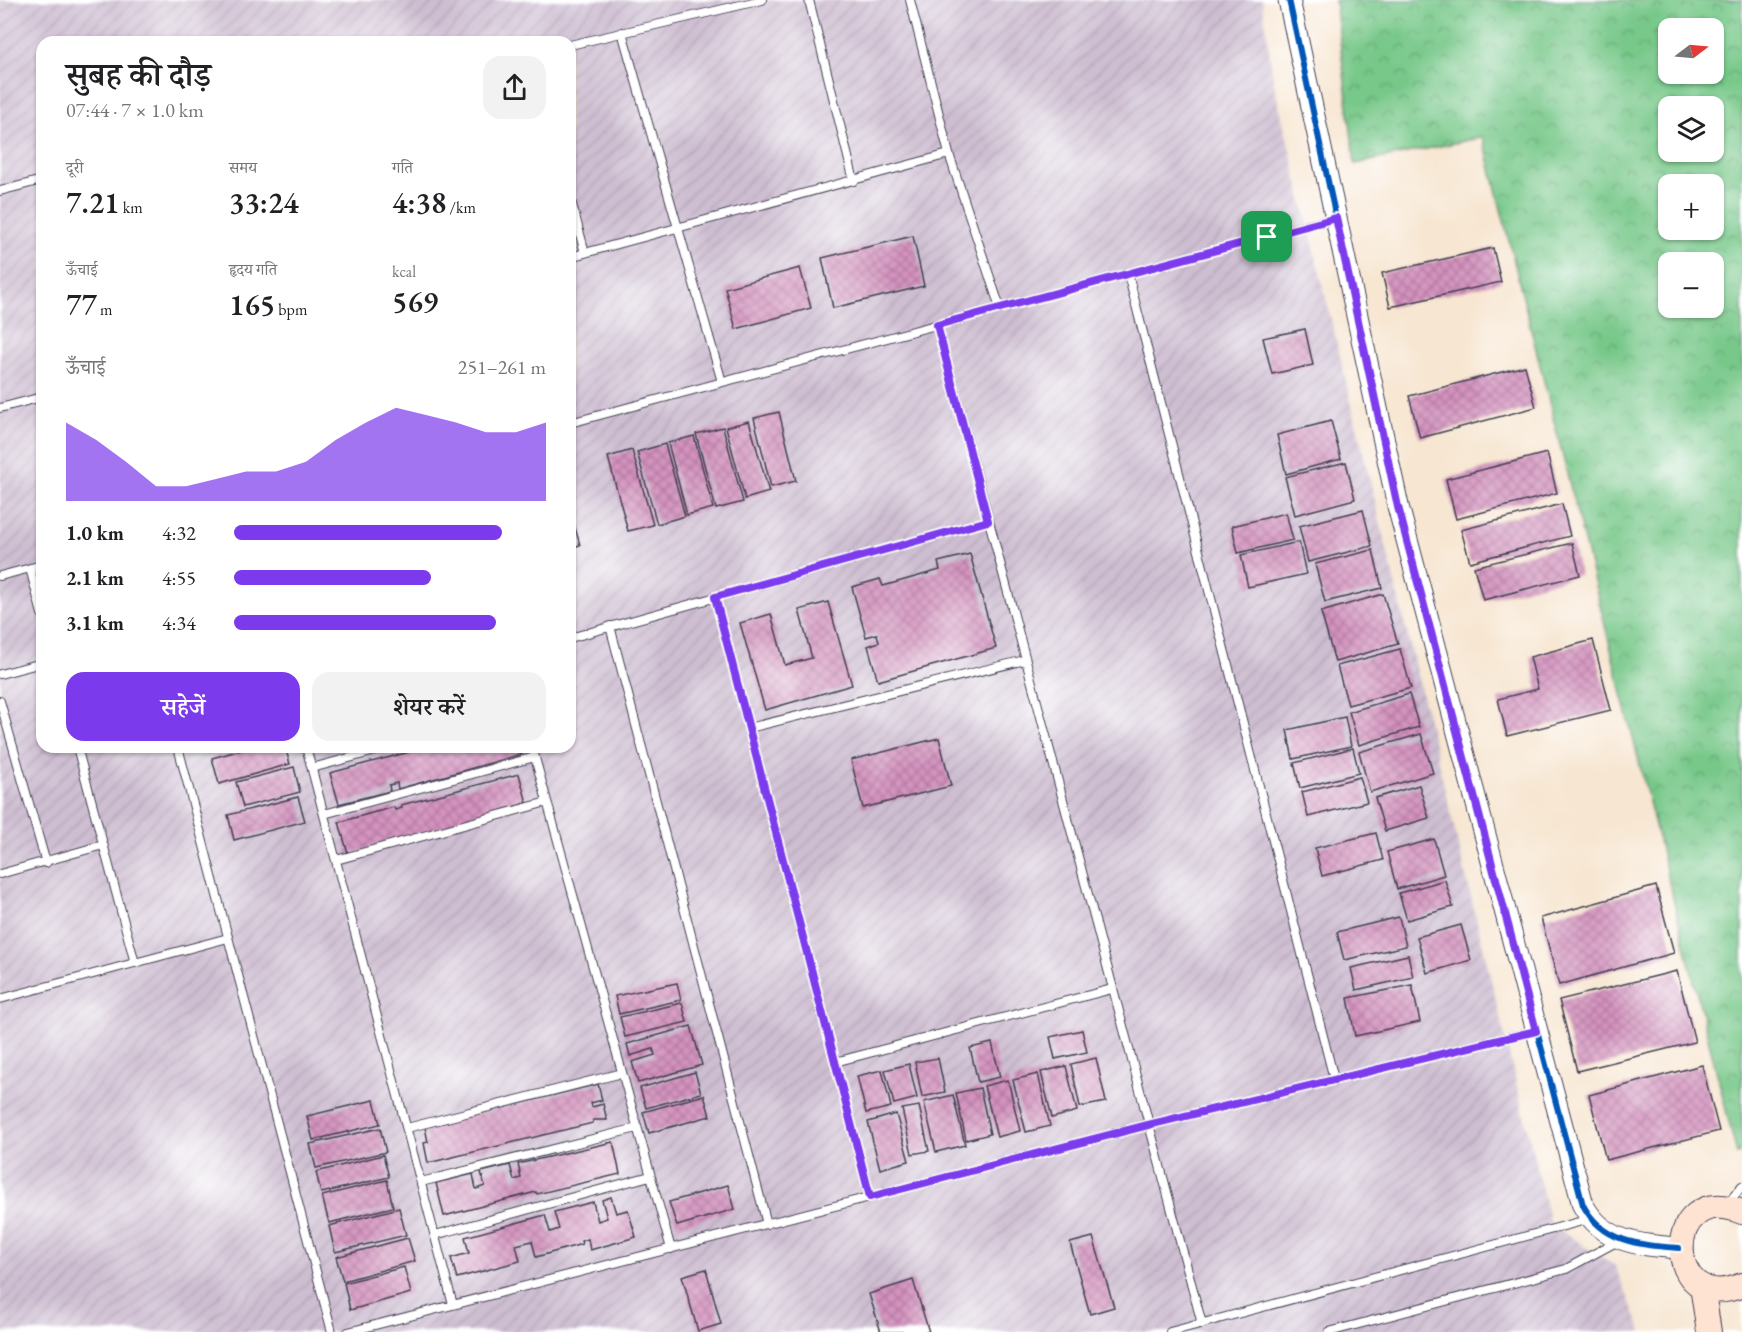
<!DOCTYPE html>
<html lang="hi">
<meta charset="utf-8">
<style>
:root{--surface:#fff;--page:#f2f2f2;--text:#202124;--muted:#757577;--accent:#7c3aed}
body{margin:0;font-family:"EB Garamond","Noto Serif Devanagari",serif;background:var(--page);color:var(--text);height:100vh;display:flex;flex-direction:column;font-size:22px;white-space:nowrap}
*{box-sizing:border-box;margin:0}
p{font-size:20px;color:var(--muted)}
.icon{flex:none;width:33px;height:33px;fill:none;stroke:currentColor;stroke-width:2;stroke-linecap:round;stroke-linejoin:round}
.map{position:relative;flex:1;overflow:hidden}
.sheet{position:absolute;left:36px;top:36px;width:540px;height:717px;display:flex;flex-direction:column;background:var(--surface);border-radius:18px;box-shadow:0 2px 4px #0004}
.sheet>*{flex:none}
.needle{width:39px;rotate:74deg}
.fabs{position:absolute;left:1658px;top:18px;display:grid;gap:12px}
.fabs a{display:grid;place-items:center;width:66px;height:66px;border-radius:12px;background:var(--surface);box-shadow:0 2px 4px #0004;font-size:30px}
.pin{position:absolute;display:grid;place-items:center;width:51px;height:51px;color:#fff;margin:-26px;border-radius:12px;box-shadow:0 3px 9px #0006}
.round{display:grid;place-items:center;flex:none;width:63px;height:63px;border-radius:18px;background:var(--page)}
.overview{display:flex;align-items:center;justify-content:space-between;height:102px;padding:0 30px}
h1{font-size:33px;font-weight:600;line-height:45px}
.stats{display:grid;grid-template-columns:repeat(3,1fr);gap:9px;height:102px;padding:6px 30px}
.stats div{display:grid;align-content:center}
.stats b{font-size:30px;font-weight:600}
.stats small{font-size:16px;font-weight:400}
.stats p{font-size:16px}
.chart{height:168px;padding:12px 30px}
.chart p{display:flex;justify-content:space-between}
.chart svg{width:100%;height:108px;margin-top:6px;fill:var(--accent);opacity:.7}
.cta{display:flex;gap:12px;margin-top:auto;padding:12px 30px}
.cta a{flex:1;height:69px;border-radius:18px;background:var(--accent);color:#fff;font-size:24px;font-weight:600;line-height:69px;text-align:center}
.cta a+a{background:var(--page);color:var(--text)}
ul{padding:0 30px;list-style:none;font-size:20px}
li{display:grid;grid-template-columns:96px 72px 1fr;align-items:center;height:45px}
li i{height:15px;border-radius:8px;background:var(--accent)}
.map>svg:first-child{display:block}
.industrial{fill:url(#industrial-furrows);fill-rule:evenodd}
.park{fill:url(#park-crowns);stroke:#4c7562;stroke-width:1.5;fill-rule:evenodd}
.building{fill:url(#building-cross-hatch)}
.lines{fill:none;stroke-linecap:round;stroke-linejoin:round}
.service-casing{stroke:#423f52;stroke-width:10}
.tertiary-casing{stroke:#423f52;stroke-width:23}
.secondary-casing{stroke:#423f52;stroke-width:26}
.service{stroke:#fff;stroke-width:8}
.tertiary{stroke:#fff;stroke-width:21}
.secondary{stroke:#fee3d2;stroke-width:24}
.cycleway-casing{stroke:#fff;stroke-width:10}
.cycleway{stroke:#0057b8;stroke-width:6}
.route-casing{stroke:#fff;stroke-width:12}
.route{stroke:#7c3aed;stroke-width:8}
</style>
<div class="map">
<svg width="1742" height="1332" viewBox="0 0 1742 1332">
<defs>
<pattern id="industrial-furrows" width="10" height="10" patternUnits="userSpaceOnUse" patternTransform="scale(1.5)"><rect width="10" height="10" fill="#cebed1"/><path d="M-1 1l2-2M0 10L10 0M9 11l2-2" fill="none" stroke="#b1a3b4"/></pattern>
<pattern id="park-crowns" width="20" height="18" patternUnits="userSpaceOnUse" patternTransform="scale(1.5)"><rect width="20" height="18" fill="#77c889"/><path d="M2 6a3 3 0 1 1 6 0M12 15a3 3 0 1 1 6 0" fill="none" stroke="#61a271"/></pattern>
<pattern id="building-cross-hatch" width="8" height="8" patternUnits="userSpaceOnUse" patternTransform="scale(1.5)"><rect width="8" height="8" fill="#d593bf"/><path d="M0 0l8 8M0 8l8-8" fill="none" stroke="#ac789c"/></pattern>
</defs>
<rect width="100%" height="100%" fill="#fff"/>
<filter id="ink" filterUnits="userSpaceOnUse"><feTurbulence type="fractalNoise" baseFrequency=".0167" numOctaves="2"/><feDisplacementMap in="SourceGraphic" scale="12" xChannelSelector="R" yChannelSelector="G"/><feConvolveMatrix kernelMatrix="1 2 1 2 8 2 1 2 1" color-interpolation-filters="sRGB"/></filter>
<filter id="wash" filterUnits="userSpaceOnUse"><feTurbulence type="fractalNoise" baseFrequency=".008" numOctaves="4" result="noise"/><feDisplacementMap in="SourceGraphic" scale="24" xChannelSelector="R" yChannelSelector="G"/><feGaussianBlur stdDeviation="1.35" result="paint"/><feColorMatrix in="noise" values="0 0 0 0 0 0 0 0 0 0 0 0 0 0 0 0 0 1.4 0 .05"/><feComposite in="paint" operator="in"/></filter>
<g filter="url(#wash)">
<rect width="100%" height="100%" fill="#f7e6d1"/>
<!-- industrial -->
<path class="industrial" d="M0 0H1262L1274 84 1550 1223 1615 1266 1642 1332H0ZM42 42H570V747H42Z"/>
<!-- park -->
<path class="park" d="M1335 0H1742V1151L1737 1154 1483 137 1355 164ZM1668 28H1713V74H1668ZM1668 106H1713V152H1668ZM1668 184H1713V230H1668ZM1668 262H1713V308H1668Z"/>
<g id="blocks">
<!-- building -->
<path class="building" d="M913 236 924 286 833 308 822 258Z
M1493 248 1501 282 1390 307 1382 273Z
M800 268 811 308 736 329 725 288Z
M1305 329 1313 365 1272 374 1263 338Z
M1525 366 1536 407 1420 438 1409 396Z
M779 412 796 481 771 487 754 418Z
M749 421 769 492 745 499 726 427Z
M1331 421 1341 459 1286 474 1277 435Z
M723 427 743 502 716 509 696 434Z
M694 436 713 508 687 515 668 443Z
M665 444 685 516 657 524 637 452Z
M632 450 653 525 628 531 608 457Z
M1547 453 1557 493 1456 519 1446 479Z
M1346 462 1355 499 1295 515 1285 477Z
M1562 504 1570 536 1470 562 1461 530Z
M570 510 580 545 570 548Z
M1363 510 1372 546 1308 562 1299 526Z
M1286 513 1293 540 1238 553 1232 526Z
M1299 542 1306 574 1248 587 1241 555Z
M1572 543 1580 575 1483 600 1474 567Z
M1373 550 1382 588 1325 602 1315 564Z
M970 554 996 648 878 681 868 646 879 642 877 634 866 637 852 587 880 579 883 586 940 570 938 562Z
M1383 594 1398 644 1335 662 1321 612Z
M828 602 852 685 765 710 740 623 771 614 785 665 812 658 799 610Z
M1593 640 1611 710 1507 736 1498 699 1538 689 1530 657Z
M1400 649 1411 688 1348 705 1337 666Z
M1409 694 1419 727 1359 745 1349 712Z
M1345 717 1351 746 1293 759 1287 730Z
M1421 734 1433 773 1370 792 1359 752Z
M939 738 951 786 863 808 851 760Z
M252 747H285L290 764 219 784 212 758Z
M428 747H465L466 752 477 747H520L522 754 398 789 397 783 389 785 390 791 339 804 330 773Z
M1353 748 1359 773 1300 788 1294 763Z
M294 767 300 792 243 807 236 782Z
M519 774 527 803 348 854 339 822 394 807 395 810 402 808 401 805Z
M1360 777 1367 802 1308 817 1302 792Z
M1419 785 1429 818 1385 831 1375 798Z
M298 797 305 821 234 840 228 815Z
M1376 833 1383 860 1322 876 1315 848Z
M1434 839 1444 875 1397 889 1387 852Z
M1445 880 1453 907 1407 920 1399 893Z
M1656 886 1674 953 1559 985 1541 918Z
M1399 917 1406 946 1344 960 1337 932Z
M1461 925 1471 960 1427 973 1417 937Z
M1408 955 1413 977 1356 990 1351 968Z
M1677 971 1695 1042 1577 1071 1559 1000Z
M677 983 681 1000 619 1014 615 996Z
M1412 985 1420 1022 1355 1036 1348 998Z
M682 1003 687 1022 625 1037 620 1017Z
M691 1026 702 1065 638 1083 632 1062 655 1055 653 1049 630 1056 627 1044Z
M1082 1030 1087 1052 1055 1059 1050 1037Z
M992 1043 1000 1077 978 1082 970 1048Z
M938 1058 945 1092 922 1097 915 1062Z
M1096 1058 1106 1102 1080 1107 1071 1064Z
M909 1064 917 1098 894 1104 885 1070Z
M1702 1065 1719 1131 1606 1160 1589 1095Z
M1066 1066 1077 1111 1052 1118 1041 1072Z
M882 1070 891 1107 866 1113 857 1076Z
M695 1072 701 1093 646 1108 640 1088Z
M1038 1074 1050 1126 1026 1132 1013 1080Z
M1008 1080 1020 1131 997 1137 984 1086Z
M598 1084 602 1100 591 1103 592 1107 603 1104 607 1120H593V1123L428 1163 424 1143 428 1142 425 1127Z
M980 1088 990 1134 966 1140 956 1093Z
M704 1095 710 1116 649 1133 643 1112Z
M953 1095 965 1145 936 1152 924 1102Z
M374 1100 380 1124 313 1140 307 1116Z
M919 1106 929 1151 912 1154 902 1109Z
M896 1114 909 1161 880 1169 868 1122Z
M380 1128 386 1152 316 1168 310 1144Z
M613 1142 620 1174 537 1194 536 1192 444 1216 436 1183 473 1174 476 1189 485 1186 481 1172 510 1165 514 1180 521 1178 518 1164Z
M383 1155 389 1177 321 1193 316 1172Z
M387 1180 393 1207 329 1223 322 1196Z
M728 1185 735 1209 677 1226 669 1202Z
M611 1197 616 1213 628 1210 636 1237 590 1250 588 1239 581 1241 582 1244 536 1257 532 1241 516 1245 520 1261 457 1278 451 1258 469 1253 465 1237 545 1215 550 1232 559 1229 554 1212 593 1202 598 1221 607 1218 602 1200Z
M399 1208 406 1235 335 1252 329 1226Z
M1093 1237 1114 1307 1090 1314 1070 1243Z
M408 1238 415 1261 343 1281 336 1257Z
M404 1267 411 1293 350 1310 344 1283Z
M706 1269 721 1324 698 1331 682 1276Z
M913 1280 929 1332H881L869 1294Z"/>
</g>
</g>
<g filter="url(#ink)">
<use href="#blocks" fill-opacity="0" stroke="#423f52" stroke-width="1.5"/>
<g class="lines">
<!-- service casing -->
<g class="service-casing">
<path id="service" d="M809 0 854 181
M910 0 949 154
M622 32 722 382
M570 45 762 0
M0 191 42 180
M570 197 585 253
M570 257 949 154 1000 308
M1128 274 1334 1079
M937 325 1202 1324
M0 408 42 397
M570 423 1335 218
M30 568 42 614
M0 576 42 565
M715 597 870 1197
M610 626 767 1224
M570 638 988 521
M0 674 42 663
M0 701 46 863
M749 728 1025 660
M77 747 135 963
M178 747 332 1332
M306 747 453 1305
M532 747 671 1249
M312 768 390 747
M324 814 535 757
M336 860 547 802
M0 874 103 845
M0 999 228 938
M835 1062 1112 989
M407 1128 622 1073
M421 1182 637 1128
M1725 1207 1742 1186
M435 1235 650 1176
M348 1332 1148 1125 1535 1031
M1170 1332 1590 1219
M1329 1332 1566 1269 1618 1241"/>
</g>
<!-- tertiary casing -->
<g class="tertiary-casing">
<path id="tertiary" d="M1289 0 1398 506 1583 1205C1603 1243 1640 1245 1679 1248"/>
</g>
<!-- secondary casing -->
<g class="secondary-casing">
<path id="secondary" d="M1742 1212C1660 1179 1663 1319 1742 1285
M1702 1286 1709 1332"/>
</g>
<!-- service -->
<use href="#service" class="service"/>
<!-- tertiary -->
<use href="#tertiary" class="tertiary"/>
<!-- secondary -->
<use href="#secondary" class="secondary"/>
<!-- cycleway casing -->
<g class="cycleway-casing">
<path id="cycleway" d="M1289 0 1398 506 1583 1205C1603 1243 1640 1245 1679 1248"/>
</g>
<!-- cycleway -->
<use href="#cycleway" class="cycleway"/>
</g>
</g>
<g class="lines" filter="url(#ink)">
<!-- route casing -->
<g class="route-casing">
<path id="route" d="M1336 218 1398 507 1536 1031 1148 1125 870 1197 715 597 988 521 937 325Z"/>
</g>
<!-- route -->
<use href="#route" class="route"/>
</g>
</svg>
<div class="fabs">
<a><svg class="needle" viewBox="-14 -14 28 28"><path d="M0-13l5 13h-10z" fill="#e53935"/><path d="M0 13l5-13h-10z" fill="#757577"/></svg></a>
<a><svg class="icon" aria-label="layers" viewBox="0 0 24 24"><path d="M12 4l9 5-9 5-9-5zM3 14l9 5 9-5"/></svg></a>
<a>+</a>
<a>−</a>
</div>
<div class="pin" style="left:1267px;top:237px;background:#1e9e55"><svg class="icon" aria-label="arrive" viewBox="0 0 24 24"><path d="M6 21V4h12l-3 4 3 4H6"/></svg></div>
<section class="sheet">
<div class="overview"><div><h1>सुबह की दौड़</h1><p>07:44 · 7 × 1.0 km</p></div><a class="round"><svg class="icon" aria-label="share" viewBox="0 0 24 24"><path d="M12 15V3M7 8l5-5 5 5M5 13v7h14v-7"/></svg></a></div>
<div class="stats">
<div><p>दूरी</p><b>7.21<small> km</small></b></div>
<div><p>समय</p><b>33:24</b></div>
<div><p>गति</p><b>4:38<small> /km</small></b></div>
</div>
<div class="stats">
<div><p>ऊँचाई</p><b>77<small> m</small></b></div>
<div><p>हृदय गति</p><b>165<small> bpm</small></b></div>
<div><p>kcal</p><b>569</b></div>
</div>
<div class="chart"><p><span>ऊँचाई</span>251–261 m</p>
<svg viewBox="0 0 160 44" preserveAspectRatio="none"><path d="M0 44V12L10 19L20 28L30 38L40 38L50 35L60 32L70 32L80 28L90 19L100 12L110 6L120 9L130 12L140 16L150 16L160 12V44z"/></svg>
</div>
<ul>
<li><b>1.0 km</b>4:32<i style="width:86%"></i></li>
<li><b>2.1 km</b>4:55<i style="width:63%"></i></li>
<li><b>3.1 km</b>4:34<i style="width:84%"></i></li>
</ul>
<div class="cta"><a>सहेजें</a><a>शेयर करें</a></div>
</section>
</div>
